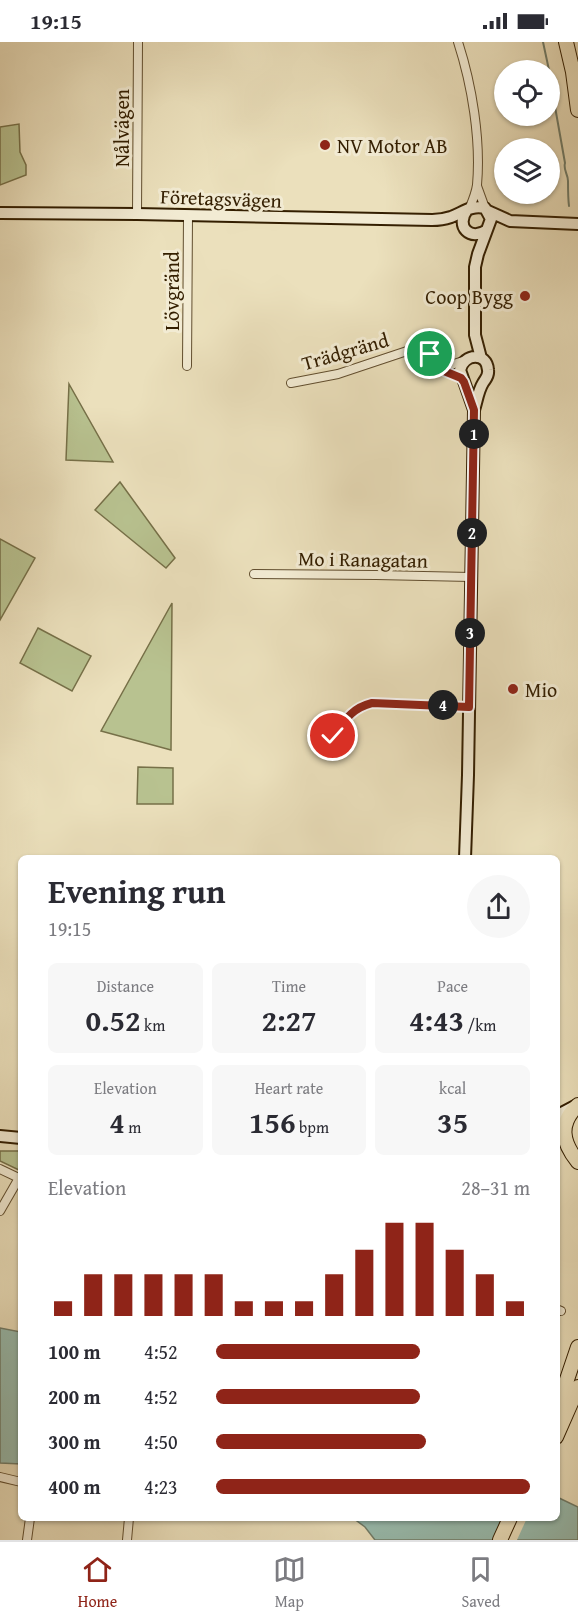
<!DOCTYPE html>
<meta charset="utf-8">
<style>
:root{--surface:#fff;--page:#f7f7f7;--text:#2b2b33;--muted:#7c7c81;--line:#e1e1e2;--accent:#8f2418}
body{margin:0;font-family:"Gentium Book Plus",serif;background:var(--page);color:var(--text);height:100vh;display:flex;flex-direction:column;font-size:22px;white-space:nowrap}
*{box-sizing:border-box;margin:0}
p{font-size:20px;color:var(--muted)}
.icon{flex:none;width:33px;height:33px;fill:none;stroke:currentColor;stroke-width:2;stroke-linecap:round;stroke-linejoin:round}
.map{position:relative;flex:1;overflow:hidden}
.side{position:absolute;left:18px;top:813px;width:542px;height:666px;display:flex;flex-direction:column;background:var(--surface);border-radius:9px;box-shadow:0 2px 4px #0004}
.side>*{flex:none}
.buttons{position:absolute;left:494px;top:18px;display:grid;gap:12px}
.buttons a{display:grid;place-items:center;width:66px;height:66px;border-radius:50%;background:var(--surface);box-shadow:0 2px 4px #0004;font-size:30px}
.pin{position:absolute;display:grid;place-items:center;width:51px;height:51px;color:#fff;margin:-26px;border:3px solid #fff;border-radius:50%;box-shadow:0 2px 6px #0007}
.km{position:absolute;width:30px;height:30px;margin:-15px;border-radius:50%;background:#222;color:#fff;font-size:16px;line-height:30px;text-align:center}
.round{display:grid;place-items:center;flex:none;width:63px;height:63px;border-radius:32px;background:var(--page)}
.headline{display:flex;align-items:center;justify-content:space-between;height:102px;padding:0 30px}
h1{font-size:33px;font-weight:700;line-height:45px}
.figures{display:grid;grid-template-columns:repeat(3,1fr);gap:9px;height:102px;padding:6px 30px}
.figures div{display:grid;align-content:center;border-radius:9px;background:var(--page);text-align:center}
.figures b{font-size:30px;font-weight:700}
.figures small{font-size:16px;font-weight:400}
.figures p{font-size:16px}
.chart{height:168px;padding:12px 30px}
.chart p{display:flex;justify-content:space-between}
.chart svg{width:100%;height:108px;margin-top:6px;stroke:var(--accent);stroke-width:6}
ul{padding:0 30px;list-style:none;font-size:20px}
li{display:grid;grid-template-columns:96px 72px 1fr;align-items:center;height:45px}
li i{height:15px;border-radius:8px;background:var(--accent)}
.status{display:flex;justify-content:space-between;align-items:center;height:42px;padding:0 30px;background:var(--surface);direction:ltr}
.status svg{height:16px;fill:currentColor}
.tab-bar{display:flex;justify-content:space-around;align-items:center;height:84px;border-top:2px solid var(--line);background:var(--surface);font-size:16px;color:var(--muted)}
.tab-bar a{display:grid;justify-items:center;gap:3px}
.tab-bar .on{color:var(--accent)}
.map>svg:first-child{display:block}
.green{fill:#b8c290;stroke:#767048;stroke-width:1.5}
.water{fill:#98bdb0;stroke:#707d6a;stroke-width:1.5}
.pier{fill:#ebe0bc}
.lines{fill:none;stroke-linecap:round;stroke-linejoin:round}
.stream{stroke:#707d6a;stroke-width:2}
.street-casing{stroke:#614e2f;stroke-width:10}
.secondary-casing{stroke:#331e00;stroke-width:14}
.highway-casing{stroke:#331e00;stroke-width:16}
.street{stroke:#f2ebd3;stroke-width:8}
.secondary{stroke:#f2ebd3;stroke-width:10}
.highway{stroke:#ebe0bc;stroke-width:14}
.route-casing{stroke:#fff;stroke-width:12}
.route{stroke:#8f2418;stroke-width:8}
.poi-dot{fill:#8f2418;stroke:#f2ebd3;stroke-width:2}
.labels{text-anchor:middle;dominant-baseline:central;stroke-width:6;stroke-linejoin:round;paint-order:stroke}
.street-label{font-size:20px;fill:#331e00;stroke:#f2ebd3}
.poi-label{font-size:20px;fill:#331e00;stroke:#f2ebd3;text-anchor:start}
</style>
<div class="status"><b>19:15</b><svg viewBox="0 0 49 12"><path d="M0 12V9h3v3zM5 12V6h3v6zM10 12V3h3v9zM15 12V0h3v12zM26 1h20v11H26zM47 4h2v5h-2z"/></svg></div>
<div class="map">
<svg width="578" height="1498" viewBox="0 0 578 1498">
<rect width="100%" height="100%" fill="#ebe0bc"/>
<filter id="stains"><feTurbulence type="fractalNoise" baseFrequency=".00333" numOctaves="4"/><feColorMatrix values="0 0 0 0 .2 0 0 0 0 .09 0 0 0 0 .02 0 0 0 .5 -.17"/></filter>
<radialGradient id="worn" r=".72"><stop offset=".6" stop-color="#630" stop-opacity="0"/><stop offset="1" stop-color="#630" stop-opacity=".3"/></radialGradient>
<!-- green -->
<path class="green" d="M19 82 20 110 26 123V133L0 143V85Z
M69 342 113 420 66 418Z
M120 440 175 516 166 526 95 468Z
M0 497 35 516 0 578Z
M172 561 171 708 101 689Z
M38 586 91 614 72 649 20 621Z
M138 725 173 726V762H137Z
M0 1109H21V1129L0 1119Z"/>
<!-- water -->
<path class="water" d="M0 1286 21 1290V1422L0 1421Z
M557 1455 578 1465V1498H375L365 1485 353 1476H556Z"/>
<!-- pier -->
<path class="pier" d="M503 1476H527L517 1498H493Z"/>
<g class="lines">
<!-- stream -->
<path class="stream" d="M543 0 549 28
M549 31 565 121C563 128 568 132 568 139 568 148 568 156 569 164"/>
<!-- street casing -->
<g class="street-casing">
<path id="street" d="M458 0C472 43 481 98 477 143 476 150 473 158 470 165
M477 144 485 166
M137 172 138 0
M439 321 451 323 463 319
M187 324 188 174
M291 341 338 332 410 308C431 307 431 314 443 327 448 332 455 334 461 336
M254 532 376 533 471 535
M333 694C345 678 352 666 372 661L469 665
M0 1127 21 1137
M0 1169 19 1136
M556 1267 561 1269
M0 1435 21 1440
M27 1498 30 1476
M127 1498 129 1476"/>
</g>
<!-- secondary casing -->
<g class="secondary-casing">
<path id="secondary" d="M467 168C455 184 470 200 487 188
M488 169 510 179 578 182
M0 171 137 172 432 178C439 178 445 177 451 175 464 170 471 163 485 166L491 177 478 212 475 225V293L481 316
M465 816 468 733 474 368 460 328C464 311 487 310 488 328 489 334 486 336 483 341 478 349 477 359 474 368
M556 1074 575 1064
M0 1094 21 1096"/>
</g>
<!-- highway casing -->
<g class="highway-casing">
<path id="highway" d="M566 0 573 30 578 68
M578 1063C558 1082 562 1100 578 1120
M556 1370 578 1305
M556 1395 578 1345
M500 1498 510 1476"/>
</g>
<!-- street -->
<use href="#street" class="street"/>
<!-- secondary -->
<use href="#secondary" class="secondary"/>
<!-- highway -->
<use href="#highway" class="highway"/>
</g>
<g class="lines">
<!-- route casing -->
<g class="route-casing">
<path id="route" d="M333 694C345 678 352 666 372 661L469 665 474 368 464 340 461 336 444 329 430 312"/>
</g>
<!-- route -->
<use href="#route" class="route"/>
</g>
<!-- markers -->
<g class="poi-dot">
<circle cx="325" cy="103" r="6"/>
<circle cx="525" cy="254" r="6"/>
<circle cx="513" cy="647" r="6"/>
</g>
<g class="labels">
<!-- street labels -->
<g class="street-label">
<text transform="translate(121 86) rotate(-90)">Nålvägen</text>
<text transform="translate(221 156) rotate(2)">Företagsvägen</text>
<text transform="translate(171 249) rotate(-90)">Lövgränd</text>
<text transform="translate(345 309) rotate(-16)">Trädgränd</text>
<text transform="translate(363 517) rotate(1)">Mo i Ranagatan</text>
</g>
<!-- poi labels -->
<g class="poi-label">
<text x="337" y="103">NV Motor AB</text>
<text x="513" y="254" text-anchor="end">Coop Bygg</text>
<text x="525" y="647">Mio</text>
</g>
</g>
<rect width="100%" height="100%" filter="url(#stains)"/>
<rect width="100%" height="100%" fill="url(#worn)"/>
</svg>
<div class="buttons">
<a><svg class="icon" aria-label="locate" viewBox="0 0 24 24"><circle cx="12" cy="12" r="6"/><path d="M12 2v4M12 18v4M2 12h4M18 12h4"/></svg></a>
<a><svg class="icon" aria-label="layers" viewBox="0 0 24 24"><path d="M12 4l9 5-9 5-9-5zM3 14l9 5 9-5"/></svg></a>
</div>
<div class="pin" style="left:430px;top:312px;background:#1e9e55"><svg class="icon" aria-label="arrive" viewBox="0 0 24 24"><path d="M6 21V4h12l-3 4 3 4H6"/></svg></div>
<div class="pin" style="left:333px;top:694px;background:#d93025"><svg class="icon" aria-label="check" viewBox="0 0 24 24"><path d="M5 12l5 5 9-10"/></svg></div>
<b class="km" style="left:474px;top:392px">1</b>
<b class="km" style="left:472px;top:491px">2</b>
<b class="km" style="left:470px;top:591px">3</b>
<b class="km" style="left:443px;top:663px">4</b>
<section class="side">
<div class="headline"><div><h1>Evening run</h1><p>19:15</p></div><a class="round"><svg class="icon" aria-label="share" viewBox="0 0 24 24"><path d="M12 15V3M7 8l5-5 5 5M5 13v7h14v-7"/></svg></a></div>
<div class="figures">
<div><p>Distance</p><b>0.52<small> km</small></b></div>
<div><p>Time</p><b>2:27</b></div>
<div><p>Pace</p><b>4:43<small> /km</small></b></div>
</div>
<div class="figures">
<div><p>Elevation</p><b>4<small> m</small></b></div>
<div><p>Heart rate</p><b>156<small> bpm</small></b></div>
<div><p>kcal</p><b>35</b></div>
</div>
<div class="chart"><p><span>Elevation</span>28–31 m</p>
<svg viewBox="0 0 160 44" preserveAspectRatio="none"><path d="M5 44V38M15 44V27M25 44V27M35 44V27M45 44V27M55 44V27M65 44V38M75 44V38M85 44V38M95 44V27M105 44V17M115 44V6M125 44V6M135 44V17M145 44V27M155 44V38"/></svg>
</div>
<ul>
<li><b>100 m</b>4:52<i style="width:65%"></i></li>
<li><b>200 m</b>4:52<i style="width:65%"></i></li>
<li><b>300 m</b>4:50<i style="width:67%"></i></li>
<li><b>400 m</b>4:23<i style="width:100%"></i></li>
</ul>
</section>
</div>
<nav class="tab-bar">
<a class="on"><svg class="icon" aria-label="home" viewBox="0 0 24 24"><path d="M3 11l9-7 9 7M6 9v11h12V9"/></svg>Home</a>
<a><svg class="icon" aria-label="map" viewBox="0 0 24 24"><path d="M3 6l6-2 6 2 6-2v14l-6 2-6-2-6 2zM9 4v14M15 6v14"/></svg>Map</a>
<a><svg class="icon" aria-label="saved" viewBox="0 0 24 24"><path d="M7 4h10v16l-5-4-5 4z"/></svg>Saved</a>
</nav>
